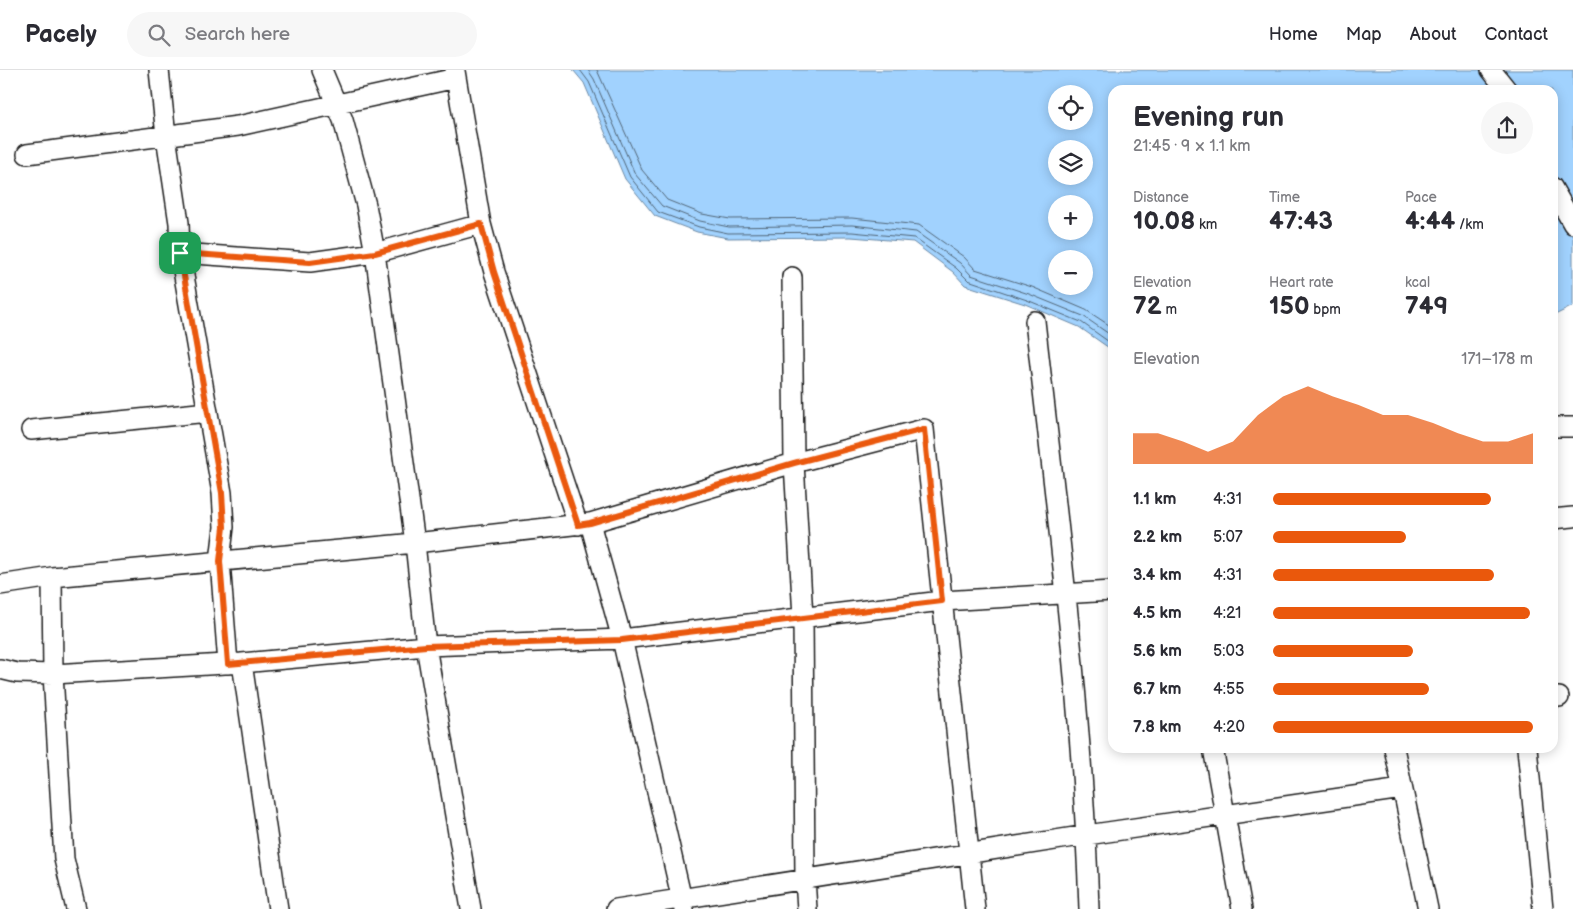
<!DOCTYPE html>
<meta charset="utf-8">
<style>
:root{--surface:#fff;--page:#f7f7f7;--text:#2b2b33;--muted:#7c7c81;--line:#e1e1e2;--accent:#ea580c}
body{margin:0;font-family:"Balsamiq Sans",sans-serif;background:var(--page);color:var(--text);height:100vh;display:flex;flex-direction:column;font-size:19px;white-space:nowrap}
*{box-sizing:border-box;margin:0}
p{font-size:16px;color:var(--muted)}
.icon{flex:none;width:28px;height:28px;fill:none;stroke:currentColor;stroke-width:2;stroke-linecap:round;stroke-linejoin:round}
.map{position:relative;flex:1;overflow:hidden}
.side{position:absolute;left:1108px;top:15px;width:450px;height:668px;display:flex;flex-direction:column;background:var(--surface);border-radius:15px;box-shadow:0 2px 12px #0003}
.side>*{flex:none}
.tools{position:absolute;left:1048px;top:15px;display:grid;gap:10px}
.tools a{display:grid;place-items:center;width:45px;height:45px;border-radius:50%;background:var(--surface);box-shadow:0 2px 12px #0003;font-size:25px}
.pin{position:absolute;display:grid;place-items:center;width:42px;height:42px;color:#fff;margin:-21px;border-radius:10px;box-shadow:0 2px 8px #0006}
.round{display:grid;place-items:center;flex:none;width:52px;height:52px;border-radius:26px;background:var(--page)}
.summary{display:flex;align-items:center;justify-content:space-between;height:85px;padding:0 25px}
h1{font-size:28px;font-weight:700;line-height:38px}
.stats{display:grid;grid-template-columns:repeat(3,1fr);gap:8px;height:85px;padding:5px 25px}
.stats div{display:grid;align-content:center}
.stats b{font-size:25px;font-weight:700}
.stats small{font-size:14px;font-weight:400}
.stats p{font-size:14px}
.chart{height:140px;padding:10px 25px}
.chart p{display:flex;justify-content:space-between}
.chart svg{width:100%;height:90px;margin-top:5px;fill:var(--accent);opacity:.7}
ul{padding:0 25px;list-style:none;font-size:16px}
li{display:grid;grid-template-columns:80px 60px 1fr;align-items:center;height:38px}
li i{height:12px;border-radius:6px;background:var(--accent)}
header{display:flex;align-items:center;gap:30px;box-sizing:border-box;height:70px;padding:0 25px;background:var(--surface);border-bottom:1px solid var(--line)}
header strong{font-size:24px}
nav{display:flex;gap:28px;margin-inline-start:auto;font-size:18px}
.search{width:350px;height:45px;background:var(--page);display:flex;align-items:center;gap:12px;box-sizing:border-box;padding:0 18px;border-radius:28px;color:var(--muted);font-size:19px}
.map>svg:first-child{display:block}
.water{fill:#a1d2fe;stroke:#6c89a4;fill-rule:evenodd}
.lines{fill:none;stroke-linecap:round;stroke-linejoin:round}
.shore{stroke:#516576;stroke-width:1}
.minor-casing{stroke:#1c1c1c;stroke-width:22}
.minor{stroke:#fff;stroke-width:19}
.route-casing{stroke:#fff;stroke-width:10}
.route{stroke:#ea580c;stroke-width:6}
</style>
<header>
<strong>Pacely</strong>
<div class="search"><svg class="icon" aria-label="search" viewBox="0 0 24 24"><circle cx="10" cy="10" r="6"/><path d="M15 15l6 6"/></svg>Search here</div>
<nav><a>Home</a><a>Map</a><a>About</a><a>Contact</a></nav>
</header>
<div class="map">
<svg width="1573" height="839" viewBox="0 0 1573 839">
<rect width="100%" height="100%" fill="#fff"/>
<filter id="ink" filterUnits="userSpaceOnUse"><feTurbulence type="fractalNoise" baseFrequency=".02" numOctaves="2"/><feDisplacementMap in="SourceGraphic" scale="10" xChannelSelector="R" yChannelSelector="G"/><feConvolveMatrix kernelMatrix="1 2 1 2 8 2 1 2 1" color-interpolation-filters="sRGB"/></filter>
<g filter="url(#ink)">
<!-- water -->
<path class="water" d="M573 0H1573V236L1553 246 1552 20H1112V280L1079 257 1025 234 965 215 953 202 913 172 851 167 728 168 697 162 655 146 625 109 584 13ZM1056 24H1084V51H1056ZM1056 79H1084V106H1056ZM1056 134H1084V161H1056ZM1056 189H1084V216H1056Z"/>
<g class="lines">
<!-- shore -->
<path class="shore" d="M580 0 589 12 630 107 658 142 699 157 728 163 852 162 914 168 956 198 968 210 1027 230 1081 252 1112 274
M588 0 594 9 635 104 662 136 700 151 729 157 852 155 916 162 960 193 971 205 1029 224 1083 246 1112 266
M597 0 642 100 667 130 702 144 730 149 852 148 919 155 964 187 975 199 1032 217 1086 240 1112 257"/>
<!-- minor casing -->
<g class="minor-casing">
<path id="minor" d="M159 0 166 66 179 153 180 183 222 423 224 457 220 491 228 594
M322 0 343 50 366 135 375 183 415 473 426 576 471 839
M1491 0 1507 20
M455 1 481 154 494 202 578 455
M27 84 238 56 456 8
M1552 117 1573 154
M180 183 310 192 375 183 481 154
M792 207 794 393 803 547 805 809 807 839
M1035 251C1057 446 1083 642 1089 839
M1552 357H1573
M31 360 208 342
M1552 449 1573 447
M590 453 622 569 684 839
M52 507 53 604 64 789 76 839
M0 515 52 507 415 473 590 453 794 393 924 359 975 839
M242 593 278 839
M0 599 17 603 53 604 242 593 426 576 622 569 942 531 1112 521
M1552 627H1559
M1213 678 1242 839
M1394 678 1428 839
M1527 678 1543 839
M616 839 1087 765 1402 719"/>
</g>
<!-- minor -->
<use href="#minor" class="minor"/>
</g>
</g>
<g class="lines" filter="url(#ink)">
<!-- route casing -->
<g class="route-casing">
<path id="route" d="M481 154 494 202 578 455 590 453 794 393 924 359 942 531 622 570 426 576 228 594 220 491 224 457 222 423 180 183 310 192 375 183Z"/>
</g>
<!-- route -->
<use href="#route" class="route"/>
</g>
</svg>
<div class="tools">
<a><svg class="icon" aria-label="locate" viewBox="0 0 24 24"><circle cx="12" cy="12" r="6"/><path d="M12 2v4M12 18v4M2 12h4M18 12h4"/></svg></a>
<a><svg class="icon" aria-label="layers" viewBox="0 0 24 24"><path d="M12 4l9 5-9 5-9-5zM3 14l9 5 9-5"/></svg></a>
<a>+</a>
<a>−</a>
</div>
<div class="pin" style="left:180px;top:183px;background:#1e9e55"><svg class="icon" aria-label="arrive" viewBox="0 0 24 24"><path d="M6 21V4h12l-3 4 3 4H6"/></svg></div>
<section class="side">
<div class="summary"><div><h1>Evening run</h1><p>21:45 · 9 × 1.1 km</p></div><a class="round"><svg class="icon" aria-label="share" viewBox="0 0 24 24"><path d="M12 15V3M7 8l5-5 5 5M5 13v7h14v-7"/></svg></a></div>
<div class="stats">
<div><p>Distance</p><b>10.08<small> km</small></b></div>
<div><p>Time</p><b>47:43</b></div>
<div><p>Pace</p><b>4:44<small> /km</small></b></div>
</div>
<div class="stats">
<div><p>Elevation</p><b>72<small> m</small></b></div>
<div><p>Heart rate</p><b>150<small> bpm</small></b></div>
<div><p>kcal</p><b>749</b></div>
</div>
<div class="chart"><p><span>Elevation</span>171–178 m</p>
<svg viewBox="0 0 160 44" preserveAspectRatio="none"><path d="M0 44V29L10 29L20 33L30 38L40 33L50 20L60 11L70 6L80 11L90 15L100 20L110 20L120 24L130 29L140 33L150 33L160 29V44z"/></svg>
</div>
<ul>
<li><b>1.1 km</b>4:31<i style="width:84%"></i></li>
<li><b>2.2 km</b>5:07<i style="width:51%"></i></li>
<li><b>3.4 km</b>4:31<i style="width:85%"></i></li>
<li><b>4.5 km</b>4:21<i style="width:99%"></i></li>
<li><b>5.6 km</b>5:03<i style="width:54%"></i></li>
<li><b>6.7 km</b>4:55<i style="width:60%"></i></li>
<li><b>7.8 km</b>4:20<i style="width:100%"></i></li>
</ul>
</section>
</div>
